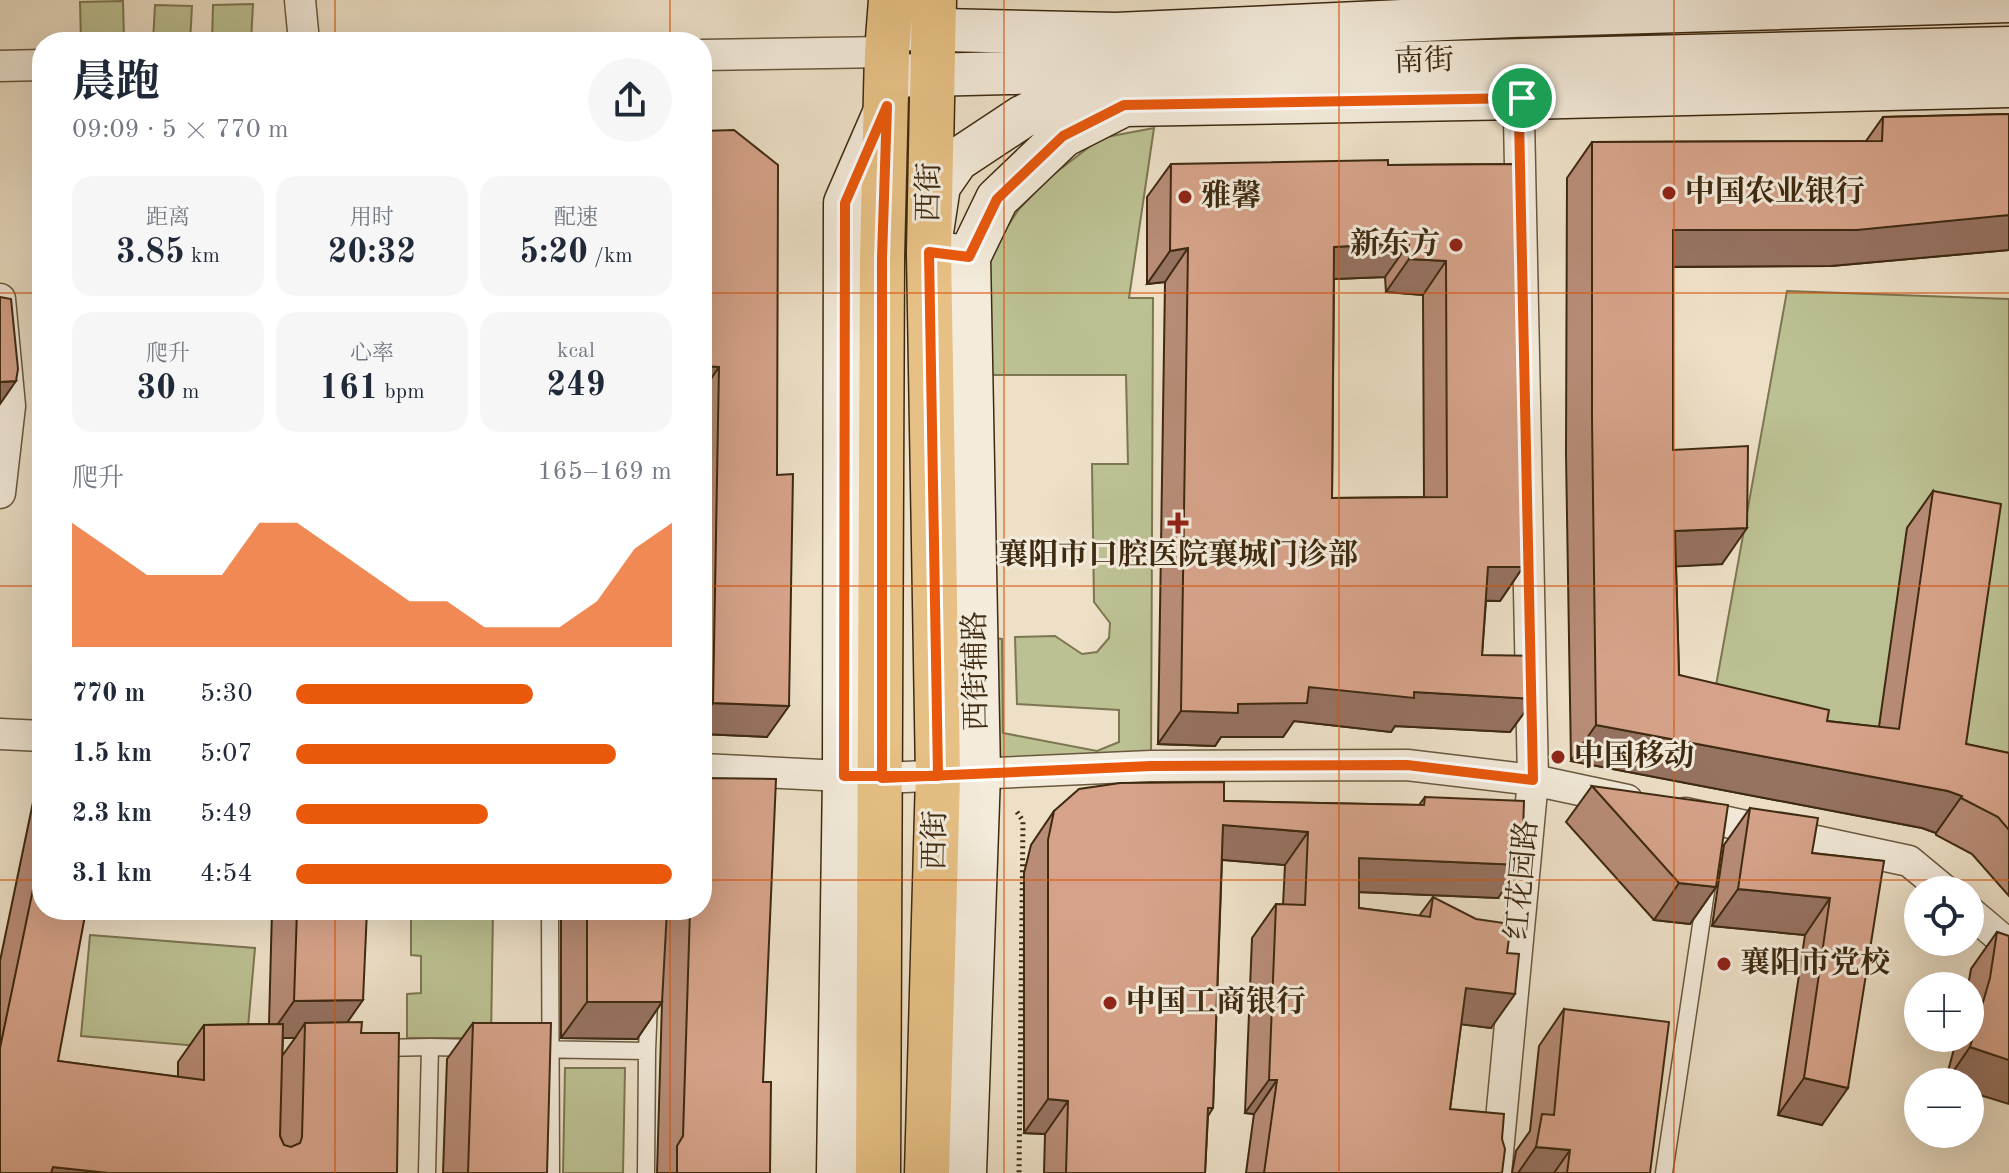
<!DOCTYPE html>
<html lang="zh">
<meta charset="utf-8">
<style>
:root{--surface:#fff;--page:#f6f6f7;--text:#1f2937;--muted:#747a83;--accent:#ea580c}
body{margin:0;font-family:"Old Standard TT","Noto Serif SC",serif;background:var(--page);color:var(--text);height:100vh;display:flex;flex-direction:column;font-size:30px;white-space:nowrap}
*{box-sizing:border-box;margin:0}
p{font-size:26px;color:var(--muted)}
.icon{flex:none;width:44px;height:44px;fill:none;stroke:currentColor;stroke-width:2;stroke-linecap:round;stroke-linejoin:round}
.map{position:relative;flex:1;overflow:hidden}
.panel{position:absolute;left:32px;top:32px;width:680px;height:888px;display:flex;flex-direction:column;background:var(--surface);border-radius:32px;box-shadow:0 8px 32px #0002}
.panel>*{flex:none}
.tools{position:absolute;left:1904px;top:876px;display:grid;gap:16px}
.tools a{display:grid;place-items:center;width:80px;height:80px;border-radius:50%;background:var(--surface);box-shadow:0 8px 32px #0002;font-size:40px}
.pin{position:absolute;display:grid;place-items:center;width:68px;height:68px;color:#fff;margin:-34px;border:4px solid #fff;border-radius:50%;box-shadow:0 2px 8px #0007}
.round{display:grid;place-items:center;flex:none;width:84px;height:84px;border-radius:42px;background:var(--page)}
.overview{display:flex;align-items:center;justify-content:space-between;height:136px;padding:0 40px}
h1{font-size:44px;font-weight:700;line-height:60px}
.metrics{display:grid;grid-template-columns:repeat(3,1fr);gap:12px;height:136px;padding:8px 40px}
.metrics div{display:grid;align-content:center;border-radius:20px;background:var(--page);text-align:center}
.metrics b{font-size:34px;font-weight:700}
.metrics small{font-size:22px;font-weight:400}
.metrics p{font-size:22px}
.chart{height:224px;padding:16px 40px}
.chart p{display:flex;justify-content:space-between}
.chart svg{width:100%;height:144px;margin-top:8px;fill:var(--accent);opacity:.7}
ul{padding:0 40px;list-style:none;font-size:26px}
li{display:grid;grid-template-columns:128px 96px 1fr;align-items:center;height:60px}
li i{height:20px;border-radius:10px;background:var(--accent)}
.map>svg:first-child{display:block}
.green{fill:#bcc193;stroke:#7d7652;stroke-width:2}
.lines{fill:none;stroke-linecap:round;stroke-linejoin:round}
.lane-casing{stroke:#6a583e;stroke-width:19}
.street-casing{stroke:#6a583e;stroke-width:33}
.secondary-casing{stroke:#3e2a11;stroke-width:45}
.primary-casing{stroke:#3e2a11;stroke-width:47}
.path{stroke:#3e2a11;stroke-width:5;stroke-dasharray:2 4;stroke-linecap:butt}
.lane{stroke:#f3ebdb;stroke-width:16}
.street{stroke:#f3ebdb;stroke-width:30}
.secondary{stroke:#f3ebdb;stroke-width:42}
.primary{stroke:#e6c084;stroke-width:44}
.wall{fill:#b88c77;stroke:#3e2a11;stroke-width:2;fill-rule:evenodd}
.shaded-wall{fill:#967261;stroke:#3e2a11;stroke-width:2}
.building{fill:#d6a38a;stroke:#3e2a11;stroke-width:2;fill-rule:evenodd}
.route-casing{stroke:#fff;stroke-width:16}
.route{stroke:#ea580c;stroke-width:10}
.grid{fill:none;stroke:#d7540c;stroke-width:2;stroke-opacity:0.55}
.poi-dot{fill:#8f2418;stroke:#f3ebdb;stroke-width:3}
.labels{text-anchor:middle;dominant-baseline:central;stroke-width:6;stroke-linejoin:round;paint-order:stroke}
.street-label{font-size:30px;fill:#3e2a11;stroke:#f3ebdb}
.poi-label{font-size:30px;font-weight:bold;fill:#3e2a11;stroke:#f3ebdb;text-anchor:start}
</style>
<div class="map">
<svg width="2009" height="1173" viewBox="0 0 2009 1173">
<rect width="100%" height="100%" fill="#ede0c7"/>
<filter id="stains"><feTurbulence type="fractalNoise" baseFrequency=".0025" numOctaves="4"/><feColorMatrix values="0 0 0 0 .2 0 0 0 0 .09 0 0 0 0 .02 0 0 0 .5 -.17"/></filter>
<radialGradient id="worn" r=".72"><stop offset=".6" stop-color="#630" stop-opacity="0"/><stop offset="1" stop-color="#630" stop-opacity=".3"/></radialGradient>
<!-- green -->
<path class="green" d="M123 1 124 41 81 42 80 2Z
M253 4 251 42H212L213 5Z
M155 5 192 6 190 42H153Z
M1154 128 1129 298H1153L1151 766 979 774 976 636 1002 639 1003 733 1097 751 1119 742V710L1017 704 1015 637 1055 636 1082 654 1097 652 1109 638 1110 623 1094 602 1092 464H1128L1126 375H986L981 267 1019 209 1050 177 1101 138Z
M1787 291 2009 299V787L1713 702Z
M411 910H493L491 1038H407V994L421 993V956L411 955Z
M90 935 255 948 246 1050 81 1036Z
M565 1068H625L623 1173H563Z"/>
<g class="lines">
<!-- lane casing -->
<g class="lane-casing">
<path id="lane" d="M550 910 551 1173
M380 1048 430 1047
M530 1049 647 1051 646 1173
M647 1051 649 1001
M427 1173 430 1047 475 1048
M1664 1173 1707 885"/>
</g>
<!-- street casing -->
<g class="street-casing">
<path id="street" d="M300 0 304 42
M702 55 887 52
M0 66 42 65
M0 299 10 406 0 493
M0 734 42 736
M702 769 882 778 1151 766 1407 765 1533 780 1627 800
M1685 813 1909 861 1944 890
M1970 912 2009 945
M1496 1173 1533 780 1519 119 1522 81"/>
</g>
<!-- secondary casing -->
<g class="secondary-casing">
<path id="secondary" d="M899 29 1116 34 1512 16 2009 1
M887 76 2009 48
M969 257 997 199 1063 136 1124 105 1522 98 2009 86
M838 1173 844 776 845 203 885 111
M965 1173 979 774 969 257 929 252 939 186 957 160 1022 117 1122 69"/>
</g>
<!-- primary casing -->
<g class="primary-casing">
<path id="primary" d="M878 1173 882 258 887 52 891 0
M927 1173 938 776 929 252 934 0"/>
</g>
<!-- path -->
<path class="path" d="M1017 812 1023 821 1019 1173"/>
<!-- lane -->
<use href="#lane" class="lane"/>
<!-- street -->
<use href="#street" class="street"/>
<!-- secondary -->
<use href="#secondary" class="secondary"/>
<!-- primary -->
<use href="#primary" class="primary"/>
</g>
<!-- wall -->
<path class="wall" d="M2009 114V250L1831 266 1673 267V450L1722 564 1676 566 1679 675 1827 721 1879 727 1907 528 1933 491 1966 744 2009 753V896L1972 854 1936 835V833L1922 828 1571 761 1566 454 1567 178 1592 142 1866 141 1883 117Z
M702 131 767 737 702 734Z
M1171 164 1388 165 1521 164 1523 567 1500 601H1486L1482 655 1534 699 1510 732 1395 726 1391 732 1294 721 1283 737H1221L1215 746 1158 744 1165 282 1147 284V197ZM1385 277 1386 292 1423 295 1424 497 1332 498 1334 279Z
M42 759V910L58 1061 178 1077V1062L204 1025 269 1024 272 910H367L347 1023 361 1033 397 1173H0V961ZM283 1038H295L282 1056Z
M1592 786 1716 887 1690 924 1654 920 1566 822Z
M1425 797 1498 898 1359 892V908L1419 916 1433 897 1491 1028 1461 1024 1450 1109 1502 1139V1173H1246L1254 1114 1245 1113 1252 938 1276 904 1283 905 1285 865 1222 860 1213 1108 1208 1116 1205 1173H1044L1045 1134 1024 1133V873L1031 845 1054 811 1224 801 1419 805Z
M1750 808 1812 853 1884 861 1822 1125 1778 1115 1805 935 1712 926 1724 845Z
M561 910H702L763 1082 770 1173H657L662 1002 637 1039 561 1038Z
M1997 932 2009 936 1970 1082H1945L1957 1038H1970V986H1968L1971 969Z
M1564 1009 1650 1173H1512L1516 1151 1530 1131 1539 1046Z
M473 1023 547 1173H443L447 1059Z"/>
<!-- shaded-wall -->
<path class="shaded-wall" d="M2009 215V250L1831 266 1648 267 1673 230Z
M1409 243 1385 277 1311 280 1334 247Z
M1188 248 1165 282 1147 284 1170 251Z
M1409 259 1446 261 1423 295 1386 292Z
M702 366 719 367 702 392Z
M16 381 0 404V382Z
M1747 528 1722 564 1649 568 1675 531Z
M1488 567H1523L1500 601 1465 600Z
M1309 687 1414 692 1534 699 1510 732 1395 726 1391 732 1294 721 1283 737H1221L1215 746 1158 744 1181 711 1238 704Z
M713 703 789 706 767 737 702 734V718Z
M1596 725 1948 791 1962 796 1936 833 1922 828 1571 761Z
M1223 825 1308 832 1285 865 1200 858Z
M1359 858 1522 865 1498 898 1336 891Z
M1679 883 1716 887 1690 924 1654 920Z
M1738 889 1830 898 1805 935 1712 926Z
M1466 988 1515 994 1491 1028 1442 1022Z
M363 1000 337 1037 305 1023 295 1038H268L294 1001Z
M587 1002H662L637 1039 561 1038Z
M1970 1047 2009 1060V1104L1970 1092V1082H1946Z
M1804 1078 1848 1088 1822 1125 1778 1115Z
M1269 1080H1277L1254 1114 1245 1113Z
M1048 1099 1068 1101 1045 1134 1024 1133Z
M1536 1147 1570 1150 1554 1173H1518Z
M53 1167 108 1173H48Z"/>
<!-- building -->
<path class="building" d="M2009 114V215L1857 230H1673V450L1748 446 1747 528 1675 531 1679 675 1829 710 1827 721 1899 729 1933 491 2001 504 1966 744 2009 753V830L1998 817 1961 798 1962 796 1948 791 1596 725 1592 418V142L1882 141 1883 117Z
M734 130 778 165 777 475 793 474 789 706 713 703 719 367 702 366V131Z
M1388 160V165L1521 164 1523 567H1488L1482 655 1535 656 1534 699 1414 692V698L1309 687 1307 703 1238 704V713L1181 711 1188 248 1170 251 1171 164ZM1409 243V259L1446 261 1447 497 1332 498 1334 247Z
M0 297 11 299 18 369 16 381 0 382Z
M702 778 776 779 763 1082H771L770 1173H677V1146L683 1136 690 910H702Z
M1224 782V801L1424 805 1425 797 1524 801 1522 865 1359 858V908L1430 917 1433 897 1476 919 1511 924 1507 953 1519 954 1515 994 1466 988 1450 1109 1504 1114 1502 1139 1505 1149 1502 1173H1264L1277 1080H1269L1276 904 1305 905 1308 832 1223 825 1213 1108H1208L1205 1173H1066L1068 1101 1048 1099V840L1054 811 1079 789 1120 783Z
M1592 786 1728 805 1716 887 1679 883Z
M1750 808 1818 818 1812 853 1884 861 1848 1088 1804 1078 1830 898 1738 889Z
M42 846V910H86L58 1061 204 1080V1025L283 1024 280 1136 284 1145 291 1147 300 1143 302 1137 305 1023 362 1022 361 1033H399L397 1173H108L53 1167 51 1173H0V1048Z
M297 910H367L363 1000 294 1001Z
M587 910H667L662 1002H587Z
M1997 932 2009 936V1060L1970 1047 1990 978Z
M1564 1009 1669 1022 1650 1173H1567L1570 1150 1536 1147 1542 1114 1554 1115Z
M473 1023H551L547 1173H468Z"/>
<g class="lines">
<!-- route casing -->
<g class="route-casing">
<path id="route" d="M1522 98 1124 105 1063 136 997 199 969 257 929 252 938 776H844L845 203 887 106 882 258V778L1151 766 1407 765 1533 780 1519 119 1522 98"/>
</g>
<!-- route -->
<use href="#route" class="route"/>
</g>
<!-- grid -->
<path class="grid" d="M335 0V42M670 0V42M1004 0V1173M1339 0V1173M1674 0V1173M0 293H42M702 293H2009M0 586H42M702 586H2009M0 880H42M702 880H2009M335 910V1173M670 910V1173"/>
<!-- markers -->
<g class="poi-dot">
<circle cx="1669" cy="193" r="8"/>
<circle cx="1185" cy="197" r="8"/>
<circle cx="1456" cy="245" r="8"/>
<path d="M1174 511h8v8h8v8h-8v8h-8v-8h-8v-8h8z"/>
<circle cx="1558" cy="757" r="8"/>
<circle cx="1724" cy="964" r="8"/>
<circle cx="1110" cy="1003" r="8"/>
</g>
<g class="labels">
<!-- street labels -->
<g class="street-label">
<text transform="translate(1424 62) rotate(-2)">南街</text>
<text transform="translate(930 192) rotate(-89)">西街</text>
<text transform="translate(977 671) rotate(-91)">西街辅路</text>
<text transform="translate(936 840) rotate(-89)">西街</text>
<text transform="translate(1523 880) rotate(-85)">红花园路</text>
</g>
<!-- poi labels -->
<g class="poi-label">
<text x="1685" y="193">中国农业银行</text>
<text x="1201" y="197">雅馨</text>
<text x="1440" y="245" text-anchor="end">新东方</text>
<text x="1178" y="556" text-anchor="middle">襄阳市口腔医院襄城门诊部</text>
<text x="1574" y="757">中国移动</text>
<text x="1740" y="964">襄阳市党校</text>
<text x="1126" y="1003">中国工商银行</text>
</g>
</g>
<rect width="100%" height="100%" filter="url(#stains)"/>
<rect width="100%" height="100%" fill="url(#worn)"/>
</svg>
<div class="tools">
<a><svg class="icon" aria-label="locate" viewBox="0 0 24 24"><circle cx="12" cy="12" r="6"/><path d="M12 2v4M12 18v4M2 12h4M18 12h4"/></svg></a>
<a>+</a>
<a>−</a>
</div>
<div class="pin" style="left:1522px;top:98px;background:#1e9e55"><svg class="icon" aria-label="arrive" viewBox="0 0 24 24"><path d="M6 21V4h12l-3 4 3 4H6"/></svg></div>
<section class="panel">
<div class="overview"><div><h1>晨跑</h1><p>09:09 · 5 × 770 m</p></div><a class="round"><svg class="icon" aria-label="share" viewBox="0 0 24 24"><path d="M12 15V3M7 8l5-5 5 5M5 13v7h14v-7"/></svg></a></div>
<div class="metrics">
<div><p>距离</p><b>3.85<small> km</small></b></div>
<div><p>用时</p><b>20:32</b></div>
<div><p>配速</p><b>5:20<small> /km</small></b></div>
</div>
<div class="metrics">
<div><p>爬升</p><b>30<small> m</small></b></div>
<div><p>心率</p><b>161<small> bpm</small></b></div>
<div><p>kcal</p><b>249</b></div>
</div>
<div class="chart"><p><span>爬升</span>165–169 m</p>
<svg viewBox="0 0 160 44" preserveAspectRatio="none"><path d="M0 44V6L10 14L20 22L30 22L40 22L50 6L60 6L70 14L80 22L90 30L100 30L110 38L120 38L130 38L140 30L150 14L160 6V44z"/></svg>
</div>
<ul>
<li><b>770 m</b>5:30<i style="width:63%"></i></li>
<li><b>1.5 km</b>5:07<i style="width:85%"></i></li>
<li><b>2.3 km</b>5:49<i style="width:51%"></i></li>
<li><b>3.1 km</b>4:54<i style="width:100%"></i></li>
</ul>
</section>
</div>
